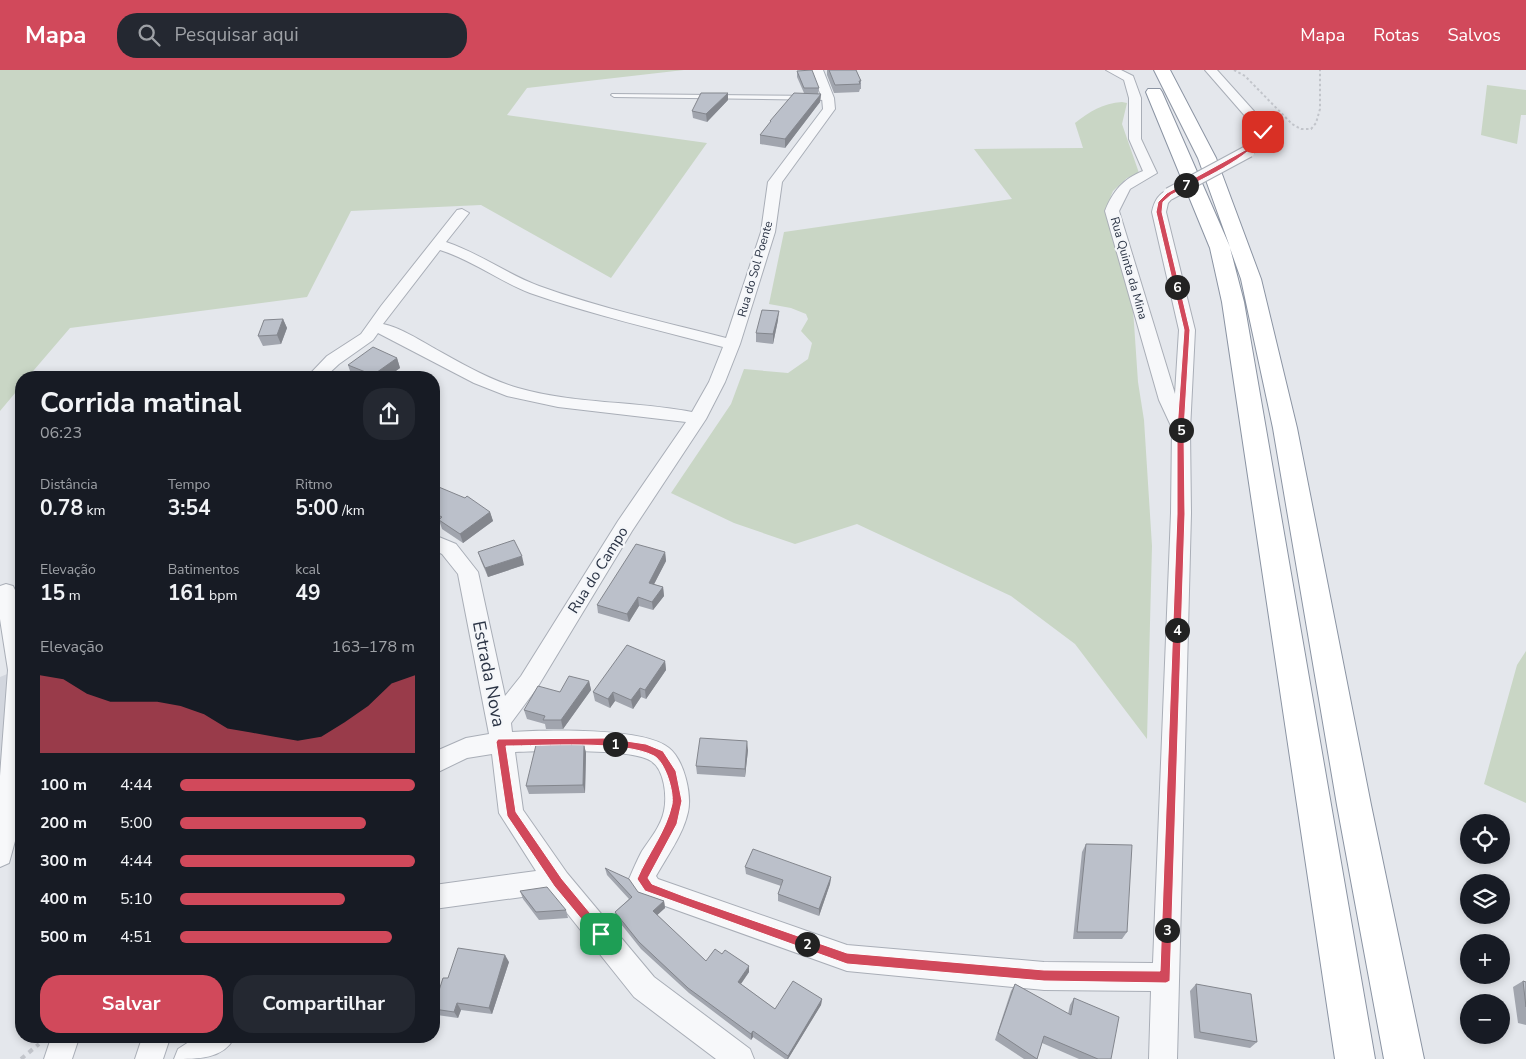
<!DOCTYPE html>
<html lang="pt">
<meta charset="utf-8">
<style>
:root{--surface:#171b24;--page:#242831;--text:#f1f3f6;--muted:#9ea1a6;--accent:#d1495b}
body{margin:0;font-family:"Nunito Sans",sans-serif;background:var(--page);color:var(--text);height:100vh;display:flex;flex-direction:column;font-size:19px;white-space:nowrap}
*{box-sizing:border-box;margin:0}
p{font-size:16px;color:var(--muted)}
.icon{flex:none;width:28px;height:28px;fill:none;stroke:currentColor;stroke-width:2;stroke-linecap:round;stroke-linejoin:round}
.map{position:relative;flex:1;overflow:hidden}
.panel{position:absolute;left:15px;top:301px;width:425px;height:672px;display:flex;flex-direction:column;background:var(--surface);border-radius:20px;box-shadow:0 2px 8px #0003}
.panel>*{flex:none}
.buttons{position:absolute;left:1460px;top:744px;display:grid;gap:10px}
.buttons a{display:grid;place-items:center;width:50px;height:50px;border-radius:50%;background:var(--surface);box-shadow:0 2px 8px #0003;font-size:25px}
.pin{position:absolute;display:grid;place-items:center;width:42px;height:42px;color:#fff;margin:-21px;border-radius:10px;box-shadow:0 2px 8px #0006}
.km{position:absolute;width:25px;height:25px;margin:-12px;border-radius:50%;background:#222;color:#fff;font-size:14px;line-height:25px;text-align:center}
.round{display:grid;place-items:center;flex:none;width:52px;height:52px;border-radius:20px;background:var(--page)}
.overview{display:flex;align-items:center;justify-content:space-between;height:85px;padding:0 25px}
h1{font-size:28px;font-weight:700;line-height:38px}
.figures{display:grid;grid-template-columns:repeat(3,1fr);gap:8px;height:85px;padding:5px 25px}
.figures div{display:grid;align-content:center}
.figures b{font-size:21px;font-weight:700}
.figures small{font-size:14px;font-weight:400}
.figures p{font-size:14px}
.chart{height:140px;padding:10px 25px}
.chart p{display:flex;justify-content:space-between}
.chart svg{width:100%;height:90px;margin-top:5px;fill:var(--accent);opacity:.7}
.action{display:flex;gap:10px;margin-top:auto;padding:10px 25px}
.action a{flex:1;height:58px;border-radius:20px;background:var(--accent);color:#fff;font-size:20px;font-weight:700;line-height:58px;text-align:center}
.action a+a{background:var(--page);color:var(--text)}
ul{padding:0 25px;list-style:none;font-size:16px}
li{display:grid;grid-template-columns:80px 60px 1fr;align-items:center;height:38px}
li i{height:12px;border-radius:6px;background:var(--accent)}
header{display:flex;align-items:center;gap:30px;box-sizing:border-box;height:70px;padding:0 25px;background:var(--accent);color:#fff}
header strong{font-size:24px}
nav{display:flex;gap:28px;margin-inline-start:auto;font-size:18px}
.search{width:350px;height:45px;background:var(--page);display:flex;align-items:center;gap:12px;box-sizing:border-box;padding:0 18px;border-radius:20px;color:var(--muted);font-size:19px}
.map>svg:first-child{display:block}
.built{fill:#d2d6de}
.green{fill:#c9d6c5}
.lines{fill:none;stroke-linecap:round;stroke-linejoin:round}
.lane-casing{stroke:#a9aeb7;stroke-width:2}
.street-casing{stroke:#a9aeb7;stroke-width:2}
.highway-casing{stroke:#8b94a3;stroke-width:2}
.path-far1{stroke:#c2c5cb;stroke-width:2;stroke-dasharray:2.5 2.5;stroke-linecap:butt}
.path{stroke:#c2c5cb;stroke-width:4;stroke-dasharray:5 5;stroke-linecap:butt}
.lane{fill:#f7f8fa;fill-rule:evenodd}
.street{fill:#f7f8fa;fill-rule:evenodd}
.highway{fill:#fff;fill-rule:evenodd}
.street-bridge-casing{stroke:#a9aeb7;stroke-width:14;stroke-linecap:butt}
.street-bridge{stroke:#f7f8fa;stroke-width:12}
.wall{fill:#a1a5ae}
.shaded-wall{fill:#83868d}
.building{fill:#bbc0ca;stroke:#83868d}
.route{fill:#d1495b;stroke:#fff}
.labels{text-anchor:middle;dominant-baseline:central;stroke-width:4.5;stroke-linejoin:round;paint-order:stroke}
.far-street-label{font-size:12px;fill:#2b3445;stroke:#f4f6f9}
.street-label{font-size:15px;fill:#2b3445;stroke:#f4f6f9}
.near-street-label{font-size:18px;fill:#2b3445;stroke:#f4f6f9}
</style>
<header>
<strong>Mapa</strong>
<div class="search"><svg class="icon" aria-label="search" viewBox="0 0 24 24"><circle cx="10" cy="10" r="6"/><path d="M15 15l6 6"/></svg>Pesquisar aqui</div>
<nav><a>Mapa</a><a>Rotas</a><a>Salvos</a></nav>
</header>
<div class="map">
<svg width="1526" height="989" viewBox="0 0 1526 989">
<rect width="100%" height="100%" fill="#e4e7ec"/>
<!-- built -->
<path class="built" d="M12 602 4 696 0 697V607Z"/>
<!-- green -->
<path class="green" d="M0 0H684L527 18 507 45 707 73 611 208 481 135 351 141 307 227 70 258 28 307 21 308V316L0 341Z
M1487 15 1526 20V45H1521L1517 74 1481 65Z
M1122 32 1127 33 1122 54 1139 103 1127 108 1113 121 1108 133 1107 147 1132 224 1138 312 1144 350 1152 476 1147 669 1075 574 1011 526 857 454 795 474 734 453 671 423 731 334 744 299 788 303 808 289 812 273 801 261 808 249 806 244 791 238 769 234 784 162 1012 129 974 79 1083 78 1075 53C1089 42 1103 33 1122 32Z
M1526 581V733L1484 714 1517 595Z"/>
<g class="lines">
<!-- lane casing -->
<g class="lane-casing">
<path id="lane" d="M612 24 828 26 831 28 828 30 614 27 611 25Z"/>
</g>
<!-- street casing -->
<g class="street-casing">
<path id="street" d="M811 0H823L834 28 835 39 782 112 775 162 740 274 725 312 706 349 632 461 537 618 511 653 512 662C546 660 644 657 669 678 684 690 692 724 688 742 683 765 667 786 656 806L658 809 847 875 1044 892 1153 893 1171 443 1172 358 1159 330 1105 141C1113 121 1123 109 1143 101L1129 69V28L1124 10 1106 0H1121L1133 6 1141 28V69L1157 103 1130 119 1119 141 1175 324 1179 260 1152 142C1154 132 1158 123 1169 120L1176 124 1168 133 1166 142 1195 260 1190 360 1191 443 1177 989H1149L1151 921 1044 920 847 901 640 827 629 809C633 800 637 790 642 781 650 769 661 756 664 741 667 727 665 700 651 691 633 678 540 681 515 682L523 740 567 803 654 907 750 979 754 989H716L634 927 551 823 434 839V815L536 801 499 743 492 684 467 688 434 704V682L466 668 489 664 458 504 442 484 434 480V465L456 474 478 502 505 626 521 606 618 451 686 352 558 337 507 326 474 313 378 263 373 270 339 294 324 308H306L327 286 361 264 381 236 457 140 462 139 469 143 446 172C479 183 507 204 539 216 600 238 664 252 726 268L761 162 768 112 823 39 822 28ZM440 180C472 190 499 211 530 223 593 245 658 260 723 277L709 312 692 342C635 331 574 334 518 318 487 309 459 292 432 277 416 268 401 258 383 254Z
M1205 0H1217L1261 49 1269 62C1265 71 1259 82 1249 85L1243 81 1257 62 1252 54Z
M6 514 13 516 16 522 21 551V749L9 793 0 797V706L8 600 0 549V516Z
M51 968H79L72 989H44Z
M142 968H170L163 989H135Z
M195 968H234C223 989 198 989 174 989L178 979Z"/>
</g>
<!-- highway casing -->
<g class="highway-casing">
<path id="highway" d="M1154 0H1170L1216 88 1261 209 1297 358 1371 735 1424 989H1384L1337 735 1273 358 1241 209 1230 178 1244 232 1375 989H1335L1222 232 1210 178 1146 22 1148 19H1160L1162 22 1230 177 1198 88Z"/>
</g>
<!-- path-far1 -->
<path class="path-far1" d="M1234 0 1245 6 1292 54 1301 59H1311L1316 53 1320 39V0"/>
<!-- path -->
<path class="path" d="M21 989 39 974"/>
<!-- lane -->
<use href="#lane" class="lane"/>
<!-- street -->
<use href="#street" class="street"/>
<!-- highway -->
<use href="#highway" class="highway"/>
<!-- street-bridge casing -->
<g class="street-bridge-casing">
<path id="street-bridge" d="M1169 124 1249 81"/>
</g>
<!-- street-bridge -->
<use href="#street-bridge" class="street-bridge"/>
</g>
<!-- wall -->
<path class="wall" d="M827 0H856L861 11V19H860L859 22 834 23 827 5Z
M797 1 819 18 818 24H821L820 32 785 78 760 74V65L770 53V51L804 23 797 7Z
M728 30 707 52 693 48 692 41Z
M283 249 287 258 281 274 263 276 258 266Z
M778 250 773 274 756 272V263Z
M397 288 400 298 386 308H360L351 304 348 295Z
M434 415 490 442 493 451 463 473 442 459 440 453 434 451Z
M478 482 524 495 488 507 481 491Z
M665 482 666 491 654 514 663 517 664 526 653 540 639 536 629 552 598 543 597 535Z
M665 591 666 600 646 629 641 627 633 639 615 631 610 638 595 631 593 622Z
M589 611 591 620 563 659H546L545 654 527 649 524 640 560 622Z
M584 675 586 683 585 723 529 724 526 716Z
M748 680 745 707 697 704 696 696Z
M1086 774 1127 862 1122 869H1073L1082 782Z
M745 797 831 807 830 814 819 846 778 831V824L781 816 746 804Z
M605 798 638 822 664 831 665 838 657 845 706 891 749 902 741 914 775 939 822 929 821 935 788 989H785L753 967 751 970 689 923 641 879 617 849 615 842 629 829 607 805Z
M520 821 566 840 568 848 539 850 523 829Z
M509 892 492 944 461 940 458 948 437 945 434 940V936L448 908Z
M1523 911 1526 912V955L1518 953 1513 917Z
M1015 914 1068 944 1070 935 1074 928 1111 989H1079L1042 973 1037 989H1024L995 970 1011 921Z
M1196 914 1257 972 1250 978 1194 968 1190 921Z"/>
<!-- shaded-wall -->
<path class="shaded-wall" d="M728 23V30L707 52 706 44Z
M821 24 820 32 785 78V69Z
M779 241 778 250 773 274V264Z
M283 249 287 258 281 274 277 265Z
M397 288 400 298 386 308H373V305Z
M490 442 493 451 463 473 460 464Z
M665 482 666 491 650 522 649 513Z
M522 486 524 495 488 507 485 498Z
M663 517 664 526 653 540 652 532Z
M638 527 639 536 629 552 627 544Z
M665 591 666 600 646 629 645 620Z
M589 611 591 620 563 659 561 650Z
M640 618 641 627 633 639 631 630Z
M613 622 615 631 610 638 608 629Z
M747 671 748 680 745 707V699Z
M584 675 586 683 585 723 583 715Z
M831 807 830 814 819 846V839Z
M664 831 665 838 654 848 653 841Z
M505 885 509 892 492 944 489 938Z
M749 896V902L738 918V912Z
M822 929 821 935 788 989H787L788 986Z
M457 933 461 940 458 948 454 942Z
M753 961V967L751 970V964Z"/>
<!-- building -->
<path class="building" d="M812 0 819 18H804L797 1Z
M829 0H856L861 11H859L860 14 835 15Z
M701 23H728L706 44 692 41Z
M794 23 821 24 785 69 760 65 771 51H770Z
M762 240 779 241 773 264 756 263Z
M283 249 277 265 258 266 264 250Z
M373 277 397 288 373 305 348 295Z
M434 415 465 428 467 426 490 442 460 464 439 450 442 447 434 443Z
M514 470 522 486 485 498 478 482Z
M636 474 665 482 649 513 663 517 652 532 638 527 627 544 597 535Z
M627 575 665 591 645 620 640 618 631 630 613 622 608 629 593 622Z
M569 606 589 611 561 650H543L545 646 524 640 538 616 560 622Z
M700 668 747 671 745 699 696 696Z
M536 675H584L583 715 526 716Z
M1086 774 1132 775 1127 862H1077Z
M753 779 831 807 819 839 778 824 783 810 745 797Z
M605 798 629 809 638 822 664 831 653 841 706 891 715 879 722 884 725 880 749 896 738 912 775 939 793 911 822 929 788 986 753 961 751 964 688 918 639 872 615 842 632 827Z
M547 817 566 840 536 842 520 821Z
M458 878 505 885 489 938 457 933 454 942 434 939V936L443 908H448Z
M1523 911 1526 912V937Z
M1015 914 1071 945 1074 928 1119 947 1111 989H1098L1044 966 1037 989 998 963Z
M1196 914 1251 924 1257 972 1200 962Z"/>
<!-- route -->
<path class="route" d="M1261 61 1265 62C1252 88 1198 111 1171 125L1163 132 1162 142 1190 260 1184 360 1185 444 1170 911 1166 913 1044 911 847 894 645 821 637 809C648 783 666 762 672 734 674 721 665 692 654 686 624 670 542 676 506 676L516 742 562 809 605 861 606 864 605 868 601 870 597 868 554 816 507 746 496 672 498 669 607 668 646 674 663 681 676 701 682 731 677 754 648 808 652 814 686 827 847 883 1044 900 1160 901 1177 444V360L1184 260 1156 142 1158 132 1167 123 1247 79 1257 69Z"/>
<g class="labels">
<!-- far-street labels -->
<g class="far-street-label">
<text transform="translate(1129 198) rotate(74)">Rua Quinta da Mina</text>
<text transform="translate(755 199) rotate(-74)">Rua do Sol Poente</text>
</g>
<!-- street labels -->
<g class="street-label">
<text transform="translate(598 500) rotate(-58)">Rua do Campo</text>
</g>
<!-- near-street labels -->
<g class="near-street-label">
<text transform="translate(489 604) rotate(79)">Estrada Nova</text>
</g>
</g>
</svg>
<div class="buttons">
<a><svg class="icon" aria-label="locate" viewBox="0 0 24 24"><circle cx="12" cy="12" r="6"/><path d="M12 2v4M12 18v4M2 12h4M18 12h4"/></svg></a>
<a><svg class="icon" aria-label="layers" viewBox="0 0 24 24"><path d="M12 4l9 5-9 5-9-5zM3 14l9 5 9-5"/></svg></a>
<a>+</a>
<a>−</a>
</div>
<div class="pin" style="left:601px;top:864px;background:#1e9e55"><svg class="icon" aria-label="arrive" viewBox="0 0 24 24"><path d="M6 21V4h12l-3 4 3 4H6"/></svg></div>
<div class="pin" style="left:1263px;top:62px;background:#d93025"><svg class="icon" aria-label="check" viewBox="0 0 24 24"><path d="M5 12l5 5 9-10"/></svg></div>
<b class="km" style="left:615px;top:674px">1</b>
<b class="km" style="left:807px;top:874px">2</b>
<b class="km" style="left:1167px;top:860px">3</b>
<b class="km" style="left:1177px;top:560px">4</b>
<b class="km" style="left:1181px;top:360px">5</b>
<b class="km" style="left:1177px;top:217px">6</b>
<b class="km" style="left:1186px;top:115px">7</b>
<section class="panel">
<div class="overview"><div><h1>Corrida matinal</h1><p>06:23</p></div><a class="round"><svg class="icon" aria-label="share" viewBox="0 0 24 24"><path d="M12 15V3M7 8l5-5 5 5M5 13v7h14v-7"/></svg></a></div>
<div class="figures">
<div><p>Distância</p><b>0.78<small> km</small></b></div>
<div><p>Tempo</p><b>3:54</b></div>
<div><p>Ritmo</p><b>5:00<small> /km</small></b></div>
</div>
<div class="figures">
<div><p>Elevação</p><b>15<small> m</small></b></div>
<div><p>Batimentos</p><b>161<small> bpm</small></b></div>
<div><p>kcal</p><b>49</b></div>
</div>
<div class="chart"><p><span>Elevação</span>163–178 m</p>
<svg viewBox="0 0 160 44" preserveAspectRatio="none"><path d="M0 44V6L10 8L20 15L30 19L40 19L50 19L60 21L70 25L80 32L90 34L100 36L110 38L120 36L130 29L140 21L150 10L160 6V44z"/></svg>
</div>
<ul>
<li><b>100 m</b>4:44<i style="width:100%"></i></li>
<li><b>200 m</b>5:00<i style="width:79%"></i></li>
<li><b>300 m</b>4:44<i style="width:100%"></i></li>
<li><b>400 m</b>5:10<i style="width:70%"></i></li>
<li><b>500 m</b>4:51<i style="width:90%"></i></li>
</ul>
<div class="action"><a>Salvar</a><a>Compartilhar</a></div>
</section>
</div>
